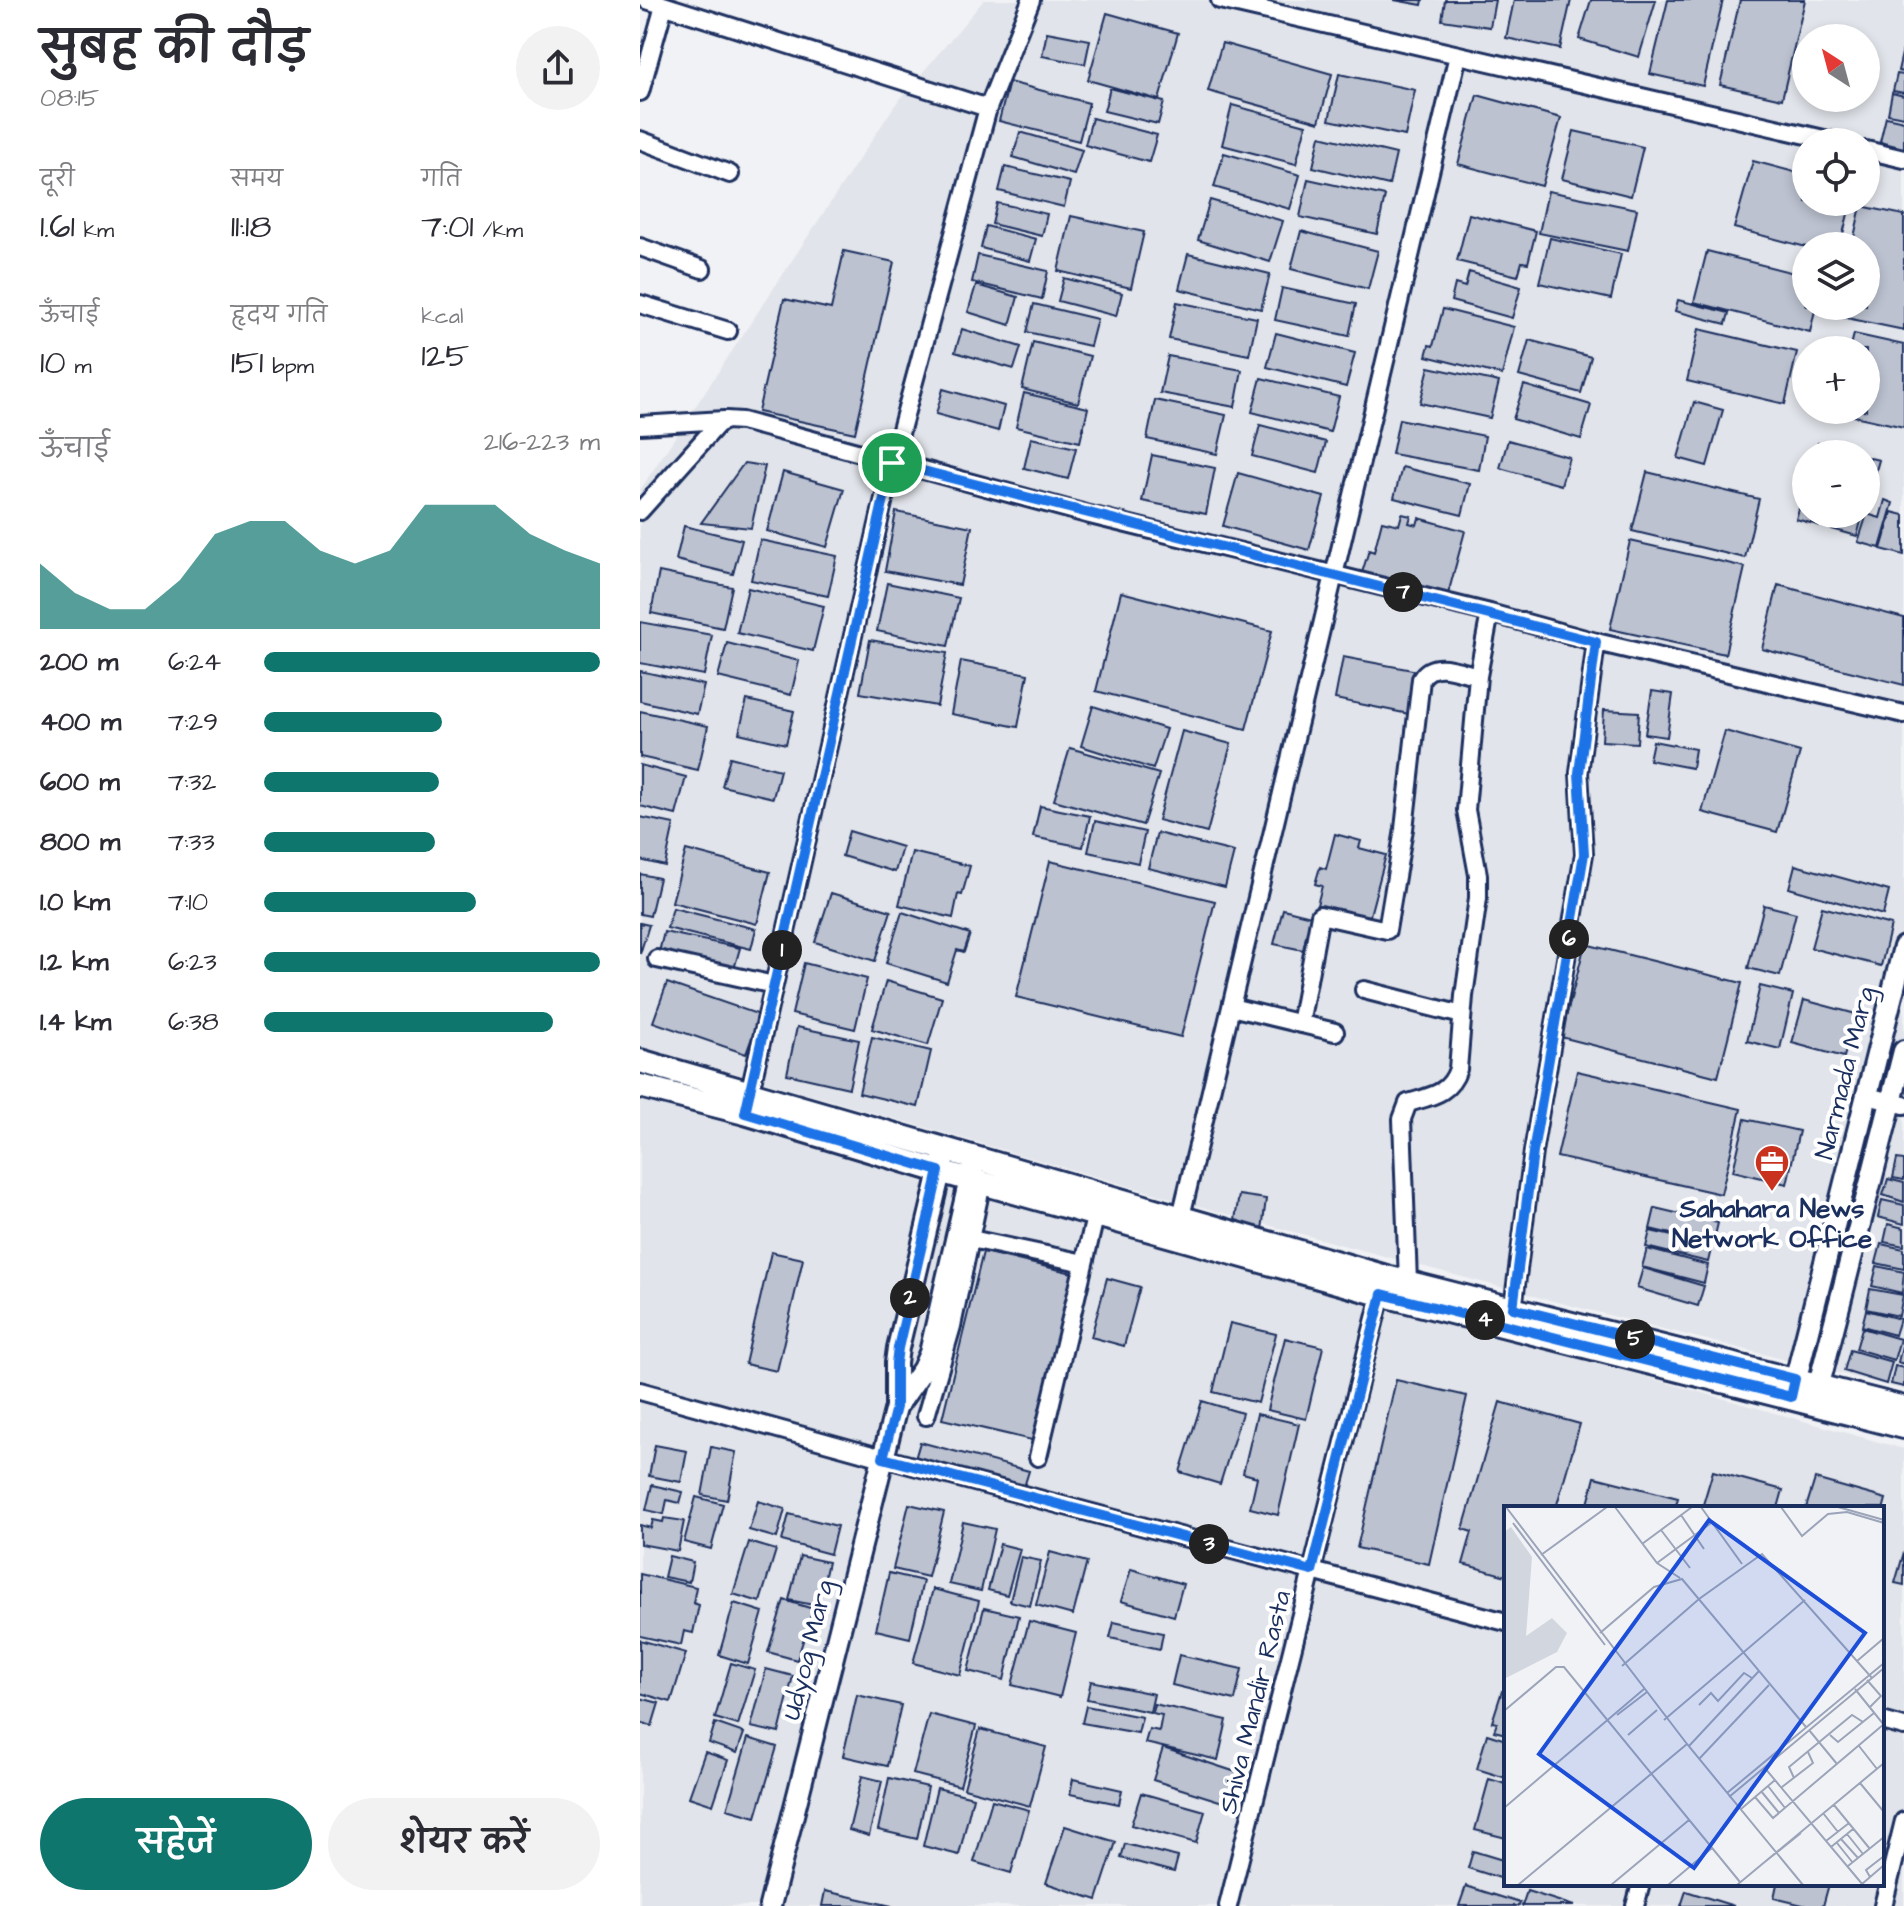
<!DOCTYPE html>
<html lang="hi">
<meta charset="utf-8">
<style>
:root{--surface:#fff;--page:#f2f2f3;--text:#2b2b33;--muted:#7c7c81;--accent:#0f766e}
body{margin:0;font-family:"Architects Daughter","Playpen Sans Deva",sans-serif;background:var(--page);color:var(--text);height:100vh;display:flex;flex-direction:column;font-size:30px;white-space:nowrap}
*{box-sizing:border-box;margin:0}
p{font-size:26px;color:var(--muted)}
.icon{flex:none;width:44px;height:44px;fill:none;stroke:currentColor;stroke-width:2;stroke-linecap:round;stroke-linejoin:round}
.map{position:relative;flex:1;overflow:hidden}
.panel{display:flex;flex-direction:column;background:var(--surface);width:640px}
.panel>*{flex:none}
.needle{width:52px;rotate:324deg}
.fabs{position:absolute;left:1152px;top:24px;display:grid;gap:16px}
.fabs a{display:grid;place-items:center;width:88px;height:88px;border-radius:50%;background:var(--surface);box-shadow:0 4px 12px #0003;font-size:40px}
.pin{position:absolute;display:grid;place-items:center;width:68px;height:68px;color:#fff;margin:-34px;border:4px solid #fff;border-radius:50%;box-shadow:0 2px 8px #0007}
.km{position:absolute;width:40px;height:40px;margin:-20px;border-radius:50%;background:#222;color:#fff;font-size:22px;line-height:40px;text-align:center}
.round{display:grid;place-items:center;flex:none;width:84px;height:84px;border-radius:42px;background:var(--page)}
.overview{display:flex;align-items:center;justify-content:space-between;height:136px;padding:0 40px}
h1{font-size:44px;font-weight:600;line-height:60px}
.metrics{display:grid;grid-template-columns:repeat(3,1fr);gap:12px;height:136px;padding:8px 40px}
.metrics div{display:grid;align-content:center}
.metrics b{font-size:34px;font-weight:600}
.metrics small{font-size:22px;font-weight:400}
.metrics p{font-size:22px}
.chart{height:224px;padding:16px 40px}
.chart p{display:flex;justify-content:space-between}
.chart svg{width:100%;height:144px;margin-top:8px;fill:var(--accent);opacity:.7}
.button{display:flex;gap:16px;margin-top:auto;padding:16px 40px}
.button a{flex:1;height:92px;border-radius:48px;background:var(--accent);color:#fff;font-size:32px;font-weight:600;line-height:92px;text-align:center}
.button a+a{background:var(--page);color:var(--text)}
ul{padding:0 40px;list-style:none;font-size:26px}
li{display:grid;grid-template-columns:128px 96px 1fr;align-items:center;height:60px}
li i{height:20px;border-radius:10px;background:var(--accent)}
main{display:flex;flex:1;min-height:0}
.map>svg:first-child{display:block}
.built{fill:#e1e4ea;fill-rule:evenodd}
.building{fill:#bcc2d0;stroke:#1b2f5e;stroke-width:2}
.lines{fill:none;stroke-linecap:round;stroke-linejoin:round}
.minor-casing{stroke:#1b2f5e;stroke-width:22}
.tertiary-casing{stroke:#1b2f5e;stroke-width:26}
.secondary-casing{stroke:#1b2f5e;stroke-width:28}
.minor{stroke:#fff;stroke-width:16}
.tertiary{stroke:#fff;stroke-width:20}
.secondary{stroke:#fff;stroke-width:22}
.route-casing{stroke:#fff;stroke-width:16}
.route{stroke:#1a73e8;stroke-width:10}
.labels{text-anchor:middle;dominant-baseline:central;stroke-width:8;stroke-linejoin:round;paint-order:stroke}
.street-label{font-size:26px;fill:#1b2f5e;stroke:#fff}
.poi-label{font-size:26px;font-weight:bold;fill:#1b2f5e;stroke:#fff}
.inset-road{fill:none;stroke:#9ba4b9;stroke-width:2}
.view{fill:#1d4ed8;fill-opacity:0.15;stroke:#1d4ed8;stroke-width:4}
.inset-edge{fill:none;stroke:#1b2f5e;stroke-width:4}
</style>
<main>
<section class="panel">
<div class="overview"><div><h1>सुबह की दौड़</h1><p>08:15</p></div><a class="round"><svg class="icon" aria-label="share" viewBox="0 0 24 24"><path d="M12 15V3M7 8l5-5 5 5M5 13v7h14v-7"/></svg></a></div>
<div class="metrics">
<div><p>दूरी</p><b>1.61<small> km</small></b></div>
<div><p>समय</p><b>11:18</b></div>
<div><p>गति</p><b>7:01<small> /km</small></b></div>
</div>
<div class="metrics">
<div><p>ऊँचाई</p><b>10<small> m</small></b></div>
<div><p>हृदय गति</p><b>151<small> bpm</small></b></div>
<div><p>kcal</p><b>125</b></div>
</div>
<div class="chart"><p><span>ऊँचाई</span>216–223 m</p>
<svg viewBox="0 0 160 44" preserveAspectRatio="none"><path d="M0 44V24L10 33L20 38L30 38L40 29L50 15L60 11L70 11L80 20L90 24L100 20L110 6L120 6L130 6L140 15L150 20L160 24V44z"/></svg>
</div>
<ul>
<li><b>200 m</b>6:24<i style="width:100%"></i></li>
<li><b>400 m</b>7:29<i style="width:53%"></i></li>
<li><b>600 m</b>7:32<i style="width:52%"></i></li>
<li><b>800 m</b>7:33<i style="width:51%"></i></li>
<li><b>1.0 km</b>7:10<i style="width:63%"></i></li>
<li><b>1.2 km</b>6:23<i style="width:100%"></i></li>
<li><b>1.4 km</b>6:38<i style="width:86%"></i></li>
</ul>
<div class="button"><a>सहेजें</a><a>शेयर करें</a></div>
</section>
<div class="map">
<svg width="1264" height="1906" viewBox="0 0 1264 1906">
<rect width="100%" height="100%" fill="#f1f2f5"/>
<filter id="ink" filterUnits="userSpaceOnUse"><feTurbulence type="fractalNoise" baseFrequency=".0125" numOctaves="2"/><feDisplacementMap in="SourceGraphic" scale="16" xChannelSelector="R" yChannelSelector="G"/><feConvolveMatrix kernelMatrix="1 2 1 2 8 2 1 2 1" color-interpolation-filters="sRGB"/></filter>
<g filter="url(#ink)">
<!-- built -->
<path class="built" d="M344 0H1264V1390L901 1298 583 1213 0 1046V490L255 105ZM1166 38H1226V98H1166ZM1166 142H1226V202H1166ZM1166 246H1226V306H1166ZM1166 350H1226V410H1166ZM1166 454H1226V514H1166Z
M0 1096 1264 1449V1906H0ZM866 1508H1242V1884H866Z"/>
<!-- building -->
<path class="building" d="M754 0H783L782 5Z
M805 0H855L850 27 802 20Z
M874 0H931L920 49 866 38Z
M951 0H1016L999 57 939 39Z
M1028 0H1083L1063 86 1010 74Z
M1100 0H1165L1142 99 1080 85Z
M467 13 538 33 519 100 448 80Z
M407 32 450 40 445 64 402 56Z
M582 43 692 74 679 122 568 91Z
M1263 49H1264V72L1258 71Z
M699 74 775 90 765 136 689 120Z
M1257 74 1264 75V93L1253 91Z
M369 82 449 103 439 141 359 121Z
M470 88 524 102 518 124 464 111Z
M1252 93 1264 96V117L1248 114Z
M837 95 921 118 902 186 818 164Z
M592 105 666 125 656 164 582 145Z
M1246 117 1264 121V148L1240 142Z
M452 118 517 135 509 162 445 145Z
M934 131 1003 147 991 196 922 179Z
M380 132 442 150 434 175 373 157Z
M680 136 756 154 749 185 673 167Z
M584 153 660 175 650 209 574 187Z
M1113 161 1166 175V202H1211L1200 246 1166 247 1094 228Z
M365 167 430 182 424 207 359 191Z
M668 179 745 196 737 234 660 217Z
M908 191 997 209 988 251 899 233Z
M570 200 643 221 630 262 558 240Z
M357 203 407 214 402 236 352 224Z
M1221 206 1264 215V330L1197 316 1200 306H1226V246H1212Z
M829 214 896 231 888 263 882 262 878 276 817 261Z
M431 216 504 232 491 288 418 271Z
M346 226 396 239 390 261 341 248Z
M661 231 738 251 728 289 651 269Z
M910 238 981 254 971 299 899 283Z
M204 251 254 262 215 433 118 412 144 299 191 309Z
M1067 251 1166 276V306H1176L1170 332 1054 302Z
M548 254 630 274 621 309 539 289Z
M338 255 408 271 402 299 332 282Z
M829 272 881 287 872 318 811 301 815 284 825 287Z
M424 278 482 293 476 316 418 301Z
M336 285 378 297 370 325 328 312Z
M642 288 716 304 709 336 635 320Z
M1038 300 1089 313 1086 324 1035 311Z
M537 302 617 318 609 355 529 339Z
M394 304 457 319 450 346 387 332Z
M803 309 874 327 862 375 786 356 789 345 793 346Z
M322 329 381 347 374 369 315 352Z
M1059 329 1157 352 1145 404 1047 381Z
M636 333 715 353 706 387 627 367Z
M1214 334 1264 345V427L1196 412 1226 410V350H1210Z
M889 340 951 357 941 393 879 376Z
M393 342 450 356 438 403 382 389Z
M528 356 602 370 595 407 520 393Z
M789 367 859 382 850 418 780 403Z
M621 378 699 397 690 432 612 412Z
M884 385 951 405 941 439 873 419Z
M303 389 364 406 358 431 296 414Z
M384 393 448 408 440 442 376 427Z
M515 400 586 415 577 454 507 439Z
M1054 402 1083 410 1067 466 1038 458Z
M759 419 845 436 839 470 752 454Z
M620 425 686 442 678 473 612 456Z
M391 438 436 448 428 479 384 468Z
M868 440 929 457 921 485 860 468Z
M1178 443 1216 454H1175Z
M512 455 575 468 566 514 502 501Z
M1226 457 1239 460 1226 505Z
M104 463 125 466 111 528 61 523Z
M762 467 830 484 822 515 754 498Z
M143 472 204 489 187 547 127 531Z
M1007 472 1119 499 1105 558 992 531Z
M598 473 684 497 669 550 583 526Z
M1166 484V514H1223L1217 536 1156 519Z
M1245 500 1253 503 1240 548 1218 542 1227 514 1240 518Z
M256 512 332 527 320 585 245 571Z
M1252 512 1264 515V555L1241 549Z
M762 514 771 516 769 523 777 525 779 518 825 531 807 598 721 576 729 550 734 552 742 521 759 525Z
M44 526 102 540 93 574 36 560Z
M120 540 197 556 188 596 111 580Z
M990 541 1105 567 1085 654 970 629Z
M19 572 92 587 83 628 11 613Z
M247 583 319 598 308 646 237 631Z
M1138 585 1264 618V685L1122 649Z
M108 588 184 606 173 651 97 633Z
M481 592 632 631 606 729 456 691Z
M0 622 72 635 64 675 0 663Z
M230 640 307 653 297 706 220 693Z
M87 643 159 661 151 695 78 677Z
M703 657 778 671 769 714 695 699Z
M321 661 388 674 378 727 311 714Z
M0 671 64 685 57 714 0 701Z
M1012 691 1033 694 1027 737 1005 734Z
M107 700 154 711 146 744 99 733Z
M453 706 526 729 513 769 441 746Z
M964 710 999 712 997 743 962 741Z
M0 711 68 726 58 770 0 757Z
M542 731 591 744 567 833 518 820Z
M1085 731 1160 752 1137 832 1062 812Z
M1013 741 1055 749 1052 768 1009 760Z
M430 748 519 774 503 825 414 800Z
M90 757 140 770 133 798 82 786Z
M0 765 46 777 36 815 0 806Z
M400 806 450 816 443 847 393 837Z
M0 817 34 824 25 866 0 860Z
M455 821 505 832 498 863 448 852Z
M209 831 262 847 255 872 202 856Z
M517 833 594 852 585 887 508 868Z
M695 834 721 841 719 848 746 855 729 919 677 905 682 886 675 884 680 867 686 869Z
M46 850 130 872 117 924 32 902Z
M272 852 330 866 322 895 318 894 313 918 259 905Z
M410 861 575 901 541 1037 376 997Z
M1155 865 1249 891 1243 915 1149 888Z
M0 874 19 878 10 916 0 914Z
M191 893 251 911 235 961 175 942Z
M1124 905 1156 913 1140 976 1108 968Z
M1182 907 1251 925 1241 966 1171 948Z
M33 908 116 929 111 949 27 928Z
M643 909 671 916 663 950 634 944Z
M262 912 330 934 324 952 317 950 307 982 246 963Z
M0 923 9 925 0 954Z
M24 932 100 948 94 969 19 952Z
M945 944 1102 983 1078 1077 921 1037Z
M164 963 227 979 215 1029 152 1014Z
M246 981 302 998 288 1045 232 1029Z
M27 983 120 1015 106 1054 13 1022Z
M1120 986 1153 994 1140 1049 1107 1041Z
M1164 1000 1216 1014 1204 1057 1152 1043Z
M157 1027 219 1040 209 1088 147 1074Z
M232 1037 291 1051 278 1107 219 1093Z
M937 1071 1101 1109 1081 1194 917 1157Z
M1105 1119 1159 1131 1147 1184 1093 1171Z
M1257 1159 1264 1160V1180L1253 1178Z
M1248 1179 1264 1183V1202L1243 1195Z
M599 1195 626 1199 622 1230 594 1226Z
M1242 1200 1264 1205V1224L1238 1217Z
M1015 1208 1078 1223 1073 1244 1010 1229Z
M1248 1224 1264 1228V1246L1244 1242Z
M1010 1231 1072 1245 1068 1262 1006 1247Z
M1241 1244 1264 1249V1269L1236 1263Z
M1007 1249 1068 1265 1064 1283 1002 1267Z
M131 1252 163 1259 137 1371 105 1364Z
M343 1252 437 1274 396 1441 302 1419Z
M1237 1266 1264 1272 1262 1293 1232 1286Z
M1003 1268 1064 1286 1058 1306 997 1288Z
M467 1278 500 1287 484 1346 451 1337Z
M1230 1289 1263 1295 1259 1316 1226 1309Z
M1226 1310 1260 1319 1255 1335 1222 1326Z
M590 1323 636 1334 618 1403 573 1392Z
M1222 1328 1260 1339 1254 1360 1216 1349Z
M645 1338 683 1347 666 1419 627 1410Z
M1262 1346 1264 1347V1364L1258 1362Z
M1210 1350 1252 1362 1246 1384 1204 1371Z
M1255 1366 1264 1368V1387L1251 1384Z
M756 1380 827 1396 789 1564 717 1548Z
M562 1401 602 1413 580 1484 540 1472Z
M860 1402 940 1424 916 1508H866V1576L823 1564 832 1532 823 1529Z
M617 1414 659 1424 638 1515 610 1508 617 1477 603 1473Z
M280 1442 389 1471 384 1487 275 1459Z
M15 1445 47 1451 41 1482 9 1476Z
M71 1447 96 1452 87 1500 62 1495Z
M1073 1471 1143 1490 1138 1508H1062Z
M955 1477 1038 1498 1035 1508H947Z
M1175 1479 1246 1499 1242 1514V1508H1166Z
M12 1485 43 1492 40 1503 27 1500 24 1514 6 1510Z
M56 1497 83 1504 71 1549 44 1542Z
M118 1501 145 1509 137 1538 109 1530Z
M269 1504 304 1512 288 1577 253 1569Z
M149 1514 197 1526 190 1554 142 1541Z
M24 1518 44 1521 38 1551 0 1544V1525L11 1528 13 1520 23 1522Z
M323 1522 355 1529 341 1591 309 1584Z
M109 1542 136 1550 120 1602 93 1594Z
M360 1544 380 1549 367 1595 348 1590Z
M410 1552 447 1562 433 1615 396 1605Z
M1264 1552V1585L1255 1583Z
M29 1556 53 1562 49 1582 24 1577Z
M160 1556 188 1562 178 1606 149 1600Z
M381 1557 401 1561 390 1606 370 1601Z
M491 1569 543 1584 534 1616 481 1601Z
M249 1573 283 1581 270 1638 236 1630Z
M0 1574 56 1587 53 1603 59 1605 53 1633 44 1631 41 1645 0 1636Z
M293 1589 339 1601 320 1675 273 1663Z
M144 1600 173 1609 157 1660 128 1652Z
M94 1603 123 1612 108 1664 79 1655Z
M344 1608 379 1616 364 1680 328 1671Z
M389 1621 436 1633 420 1697 372 1685Z
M474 1622 523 1633 520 1649 470 1638Z
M0 1640 46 1653 31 1702 0 1693Z
M539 1655 602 1669 595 1700 532 1685Z
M91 1663 115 1670 98 1725 75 1718Z
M126 1669 153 1676 139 1733 111 1727Z
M451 1681 514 1694 510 1712 447 1699Z
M862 1691 866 1692V1734L854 1731 857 1723 852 1722Z
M217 1695 261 1705 247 1766 203 1756Z
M0 1698 19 1703 12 1726 0 1722Z
M514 1704 587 1720 578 1760 505 1743 509 1729 519 1731 522 1715 512 1713Z
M446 1706 502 1717 498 1733 442 1723Z
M289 1714 336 1726 320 1786 273 1774Z
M75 1723 104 1733 97 1753 69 1743Z
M340 1729 406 1747 390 1806 324 1788Z
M847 1734 866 1740V1778L837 1769Z
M108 1738 137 1747 116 1817 87 1809Z
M523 1748 599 1773 589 1804 513 1780Z
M65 1752 88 1760 73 1805 49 1797Z
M222 1776 242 1781 229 1836 209 1830Z
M249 1778 288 1787 277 1839 238 1830Z
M433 1779 482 1790 479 1804 430 1794Z
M849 1779 866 1784V1838L835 1830Z
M297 1788 333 1797 319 1855 283 1846Z
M501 1793 565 1811 556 1843 491 1825Z
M352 1800 389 1810 371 1873 334 1862Z
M425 1826 476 1842 457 1900 406 1883Z
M485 1844 538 1857 534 1872 481 1858Z
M833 1851 866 1861V1880L828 1868Z
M1137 1884H1189L1183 1906H1167L1134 1898Z
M826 1886 880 1903 879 1906H819Z
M185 1891 252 1906H182Z
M887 1891 934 1906H882Z
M1046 1891 1094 1906H1041Z"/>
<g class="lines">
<!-- minor casing -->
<g class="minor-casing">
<path id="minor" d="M7 0 348 108
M580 0 1197 142
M0 92 24 6
M0 140 90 174
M1226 150 1264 159
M0 247 62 269
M0 304 88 331
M0 425 84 420
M0 511 78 424 86 420 102 421 450 515 850 613 956 642 1264 714
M17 959 134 985
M724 990 822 1015
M591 1007 695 1032
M660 1024 680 915 747 930 764 829 781 679C793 658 820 672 838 676
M1227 1096 1264 1105
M108 1100 252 463 348 108 391 0
M539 1225 818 55
M331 1239 444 1263
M768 1282 762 1119 768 1103C791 1096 810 1094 818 1069L824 996 838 898V875L826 810 838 676 850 613
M873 1308 893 1152 944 854 939 773 956 642
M0 1391 243 1458 866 1622
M286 1416 312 1326 342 1182
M398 1457 456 1213
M1242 1721 1264 1727
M588 1906 743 1287
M995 1906 1001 1884
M1243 1906 1264 1821"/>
</g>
<!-- tertiary casing -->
<g class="tertiary-casing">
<path id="tertiary" d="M1152 1394 1264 947
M1175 1400 1264 1051
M256 1407 283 1369 290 1353 333 1166
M130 1906 256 1407V1363L258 1348 304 1155"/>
</g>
<!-- secondary casing -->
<g class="secondary-casing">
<path id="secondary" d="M0 1061 746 1277 1264 1408
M0 1086 105 1113 299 1171 736 1293 1264 1427"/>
</g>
<!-- minor -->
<use href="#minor" class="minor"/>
<!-- tertiary -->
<use href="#tertiary" class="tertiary"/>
<!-- secondary -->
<use href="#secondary" class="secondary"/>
</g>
</g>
<g class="lines" filter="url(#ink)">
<!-- route casing -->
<g class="route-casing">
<path id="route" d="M252 463 956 642 939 773 944 854 893 1152 873 1308 1155 1379 1151 1397 742 1294 672 1571 243 1458 256 1407V1363L258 1348 299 1171 105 1113Z"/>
</g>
<!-- route -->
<use href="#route" class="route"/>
</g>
<!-- icons -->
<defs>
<g id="office-pin" transform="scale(1.8)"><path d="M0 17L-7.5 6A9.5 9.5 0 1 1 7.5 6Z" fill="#c8321e" stroke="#fff"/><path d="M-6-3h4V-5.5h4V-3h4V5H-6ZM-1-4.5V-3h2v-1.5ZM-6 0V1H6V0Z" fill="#fff"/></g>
</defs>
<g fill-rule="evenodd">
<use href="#office-pin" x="1132" y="1162"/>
</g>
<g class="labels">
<!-- street labels -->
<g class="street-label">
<text transform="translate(1205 1073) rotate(-76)">Narmada Marg</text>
<text transform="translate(168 1650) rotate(-76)">Udyog Marg</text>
<text transform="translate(615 1702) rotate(-76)">Shiva Mandir Rasta</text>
</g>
<!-- poi labels -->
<g class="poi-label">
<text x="1132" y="1209">Sahahara News<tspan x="1132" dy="30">Network Office</tspan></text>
</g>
</g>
<!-- overview -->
<g transform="translate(864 1506)">
<rect width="380" height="380" fill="#f1f2f5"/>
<path d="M7 21 28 51 22 130 48 112 63 127 53 146 0 173V26Z" fill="#d2d6df"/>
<path class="inset-road" d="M2 1 183 238 299 379M111 1 153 57 176 72M197 1 238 58M277 1 298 30 324 8 343 6 380 17M334 1 380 14M177 9 200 43M9 17 101 139M157 24 186 62M138 38 188 1M37 49 103 1M153 57 207 17M96 127 150 81 178 73 302 221M353 155 380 132M118 160 195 93 258 48 368 172M363 174 377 190 366 201M351 183 380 219M195 199 207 187 214 195 240 167 248 172M0 205 52 161H60L236 376M113 209 143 186M160 214 301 94M305 224 333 258M124 229 153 204M326 229 334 236 370 207M185 240 255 165M355 240 373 263M195 253 265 179M260 261 359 379M290 272 285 261 348 209 359 216M356 277 380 306M264 280 281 302M278 281 309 257 304 246M257 285 275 307M223 287 380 157M225 291 380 162M251 291 269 312 380 218M330 299 366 343M0 302 140 183M237 303 271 274M319 307 334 326M343 328 359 348M337 333 354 352M322 335 345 317M333 337 349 357M327 341 349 323M257 359 297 327M344 360 380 331M366 371 362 364 380 350M358 378 380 359M14 379 183 238M107 379 185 314M164 379 208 342M233 379 380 257"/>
<path class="view" d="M205 14 361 127 190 362 35 248Z"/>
<rect width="380" height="380" class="inset-edge"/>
</g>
</svg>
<div class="fabs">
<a><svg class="needle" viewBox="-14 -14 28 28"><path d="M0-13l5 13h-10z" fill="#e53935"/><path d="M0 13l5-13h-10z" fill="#7c7c81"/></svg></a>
<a><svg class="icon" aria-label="locate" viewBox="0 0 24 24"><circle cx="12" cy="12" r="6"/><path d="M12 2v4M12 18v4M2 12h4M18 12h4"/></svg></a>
<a><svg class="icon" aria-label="layers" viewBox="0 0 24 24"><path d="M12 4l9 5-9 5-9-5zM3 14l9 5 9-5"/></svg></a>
<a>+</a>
<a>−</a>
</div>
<div class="pin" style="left:252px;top:463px;background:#1e9e55"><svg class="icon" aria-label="arrive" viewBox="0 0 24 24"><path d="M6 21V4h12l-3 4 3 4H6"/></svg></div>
<b class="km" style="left:142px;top:950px">1</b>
<b class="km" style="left:270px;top:1298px">2</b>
<b class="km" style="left:569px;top:1544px">3</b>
<b class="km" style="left:845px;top:1320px">4</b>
<b class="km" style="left:995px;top:1339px">5</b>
<b class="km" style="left:929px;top:939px">6</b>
<b class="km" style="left:763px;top:592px">7</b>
</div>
</main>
